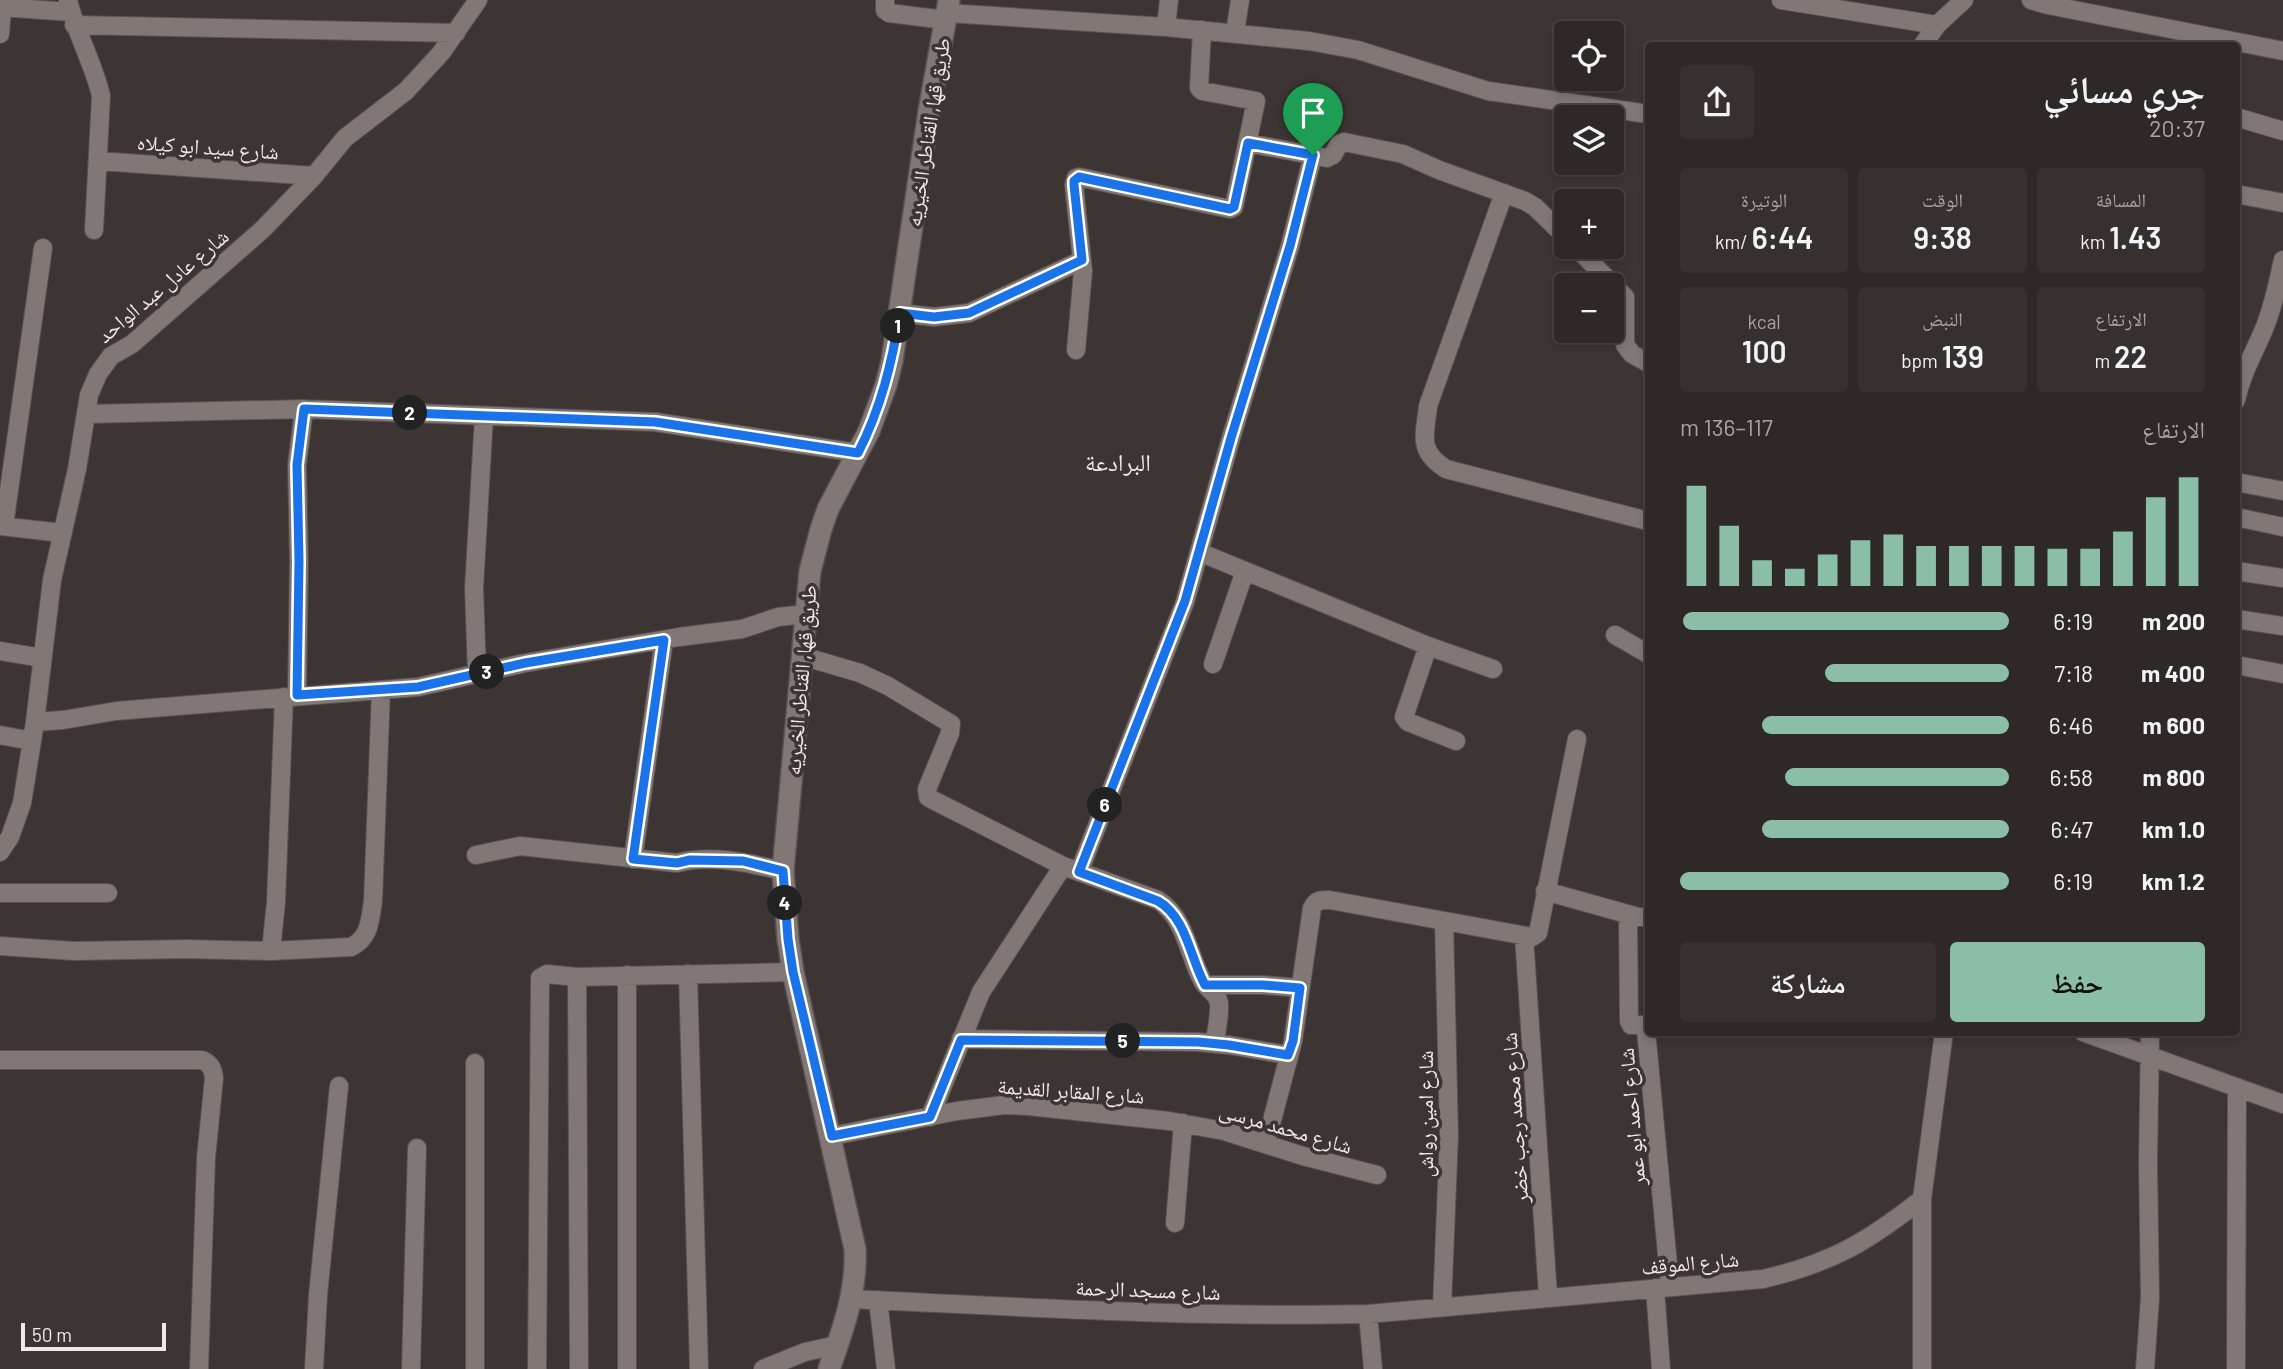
<!DOCTYPE html>
<html lang="ar">
<meta charset="utf-8">
<style>
:root{--surface:#2e2826;--page:#36302e;--text:#f1f3f6;--muted:#a7a6a7;--line:#494443;--accent:#8abfa5}
body{margin:0;font-family:Barlow,"Noto Naskh Arabic",sans-serif;background:var(--page);color:var(--text);direction:rtl;height:100vh;display:flex;flex-direction:column;font-size:26px;white-space:nowrap}
*{box-sizing:border-box;margin:0}
p{font-size:23px;color:var(--muted)}
.icon{flex:none;width:38px;height:38px;fill:none;stroke:currentColor;stroke-width:2;stroke-linecap:round;stroke-linejoin:round}
.map{position:relative;flex:1;overflow:hidden;direction:ltr}
.sheet{position:absolute;left:1645px;top:42px;width:595px;height:994px;display:flex;flex-direction:column;background:var(--surface);border-radius:7px;box-shadow:0 4px 10px #0003,0 0 0 2px var(--line);direction:rtl}
.sheet>*{flex:none}
.tools{position:absolute;left:1554px;top:21px;display:grid;gap:14px}
.tools a{display:grid;place-items:center;width:70px;height:70px;border-radius:7px;background:var(--surface);box-shadow:0 4px 10px #0003,0 0 0 2px var(--line);font-size:35px}
.scale{position:absolute;left:21px;bottom:18px;width:145px;box-sizing:border-box;padding-left:7px;border:4px solid #efe9e9;border-top:0;font-size:19px;line-height:24px;white-space:nowrap;color:#efe9e9;-webkit-text-stroke:5px #3d3533;paint-order:stroke}
.pin{position:absolute;display:grid;place-items:center;width:60px;height:60px;color:#fff;margin:-72px -30px;border-radius:50% 50% 50% 0;rotate:-45deg;box-shadow:0 0 7px #0007}
.pin .icon{rotate:45deg}
.km{position:absolute;width:35px;height:35px;margin:-18px;border-radius:50%;background:#222;color:#fff;font-size:19px;line-height:35px;text-align:center}
.round{display:grid;place-items:center;flex:none;width:74px;height:74px;border-radius:7px;background:var(--page)}
.overview{display:flex;align-items:center;justify-content:space-between;height:119px;padding:0 35px}
h1{font-size:38px;font-weight:600;line-height:52px}
.metrics{display:grid;grid-template-columns:repeat(3,1fr);gap:10px;height:119px;padding:7px 35px}
.metrics div{display:grid;align-content:center;border-radius:7px;background:var(--page);text-align:center}
.metrics b{font-size:30px;font-weight:600}
.metrics small{font-size:19px;font-weight:400}
.metrics p{font-size:19px}
.chart{height:196px;padding:14px 35px}
.chart p{display:flex;justify-content:space-between}
.chart svg{width:100%;height:126px;margin-top:7px;stroke:var(--accent);stroke-width:6}
.primary-button{display:flex;gap:14px;margin-top:auto;padding:14px 35px}
.primary-button a{flex:1;height:80px;border-radius:7px;background:var(--accent);color:#111;font-size:28px;font-weight:600;line-height:80px;text-align:center}
.primary-button a+a{background:var(--page);color:var(--text)}
ul{padding:0 35px;list-style:none;font-size:23px}
li{display:grid;grid-template-columns:112px 84px 1fr;align-items:center;height:52px}
li i{height:18px;border-radius:9px;background:var(--accent)}
.map>svg:first-child{display:block}
.lines{fill:none;stroke-linecap:round;stroke-linejoin:round}
.street-casing{stroke:#595151;stroke-width:20}
.secondary-casing{stroke:#595151;stroke-width:24}
.street{stroke:#817876;stroke-width:18}
.secondary{stroke:#817876;stroke-width:21}
.route-casing{stroke:#fff;stroke-width:14}
.route{stroke:#1a73e8;stroke-width:9}
.labels{text-anchor:middle;dominant-baseline:central;stroke-width:7;stroke-linejoin:round;paint-order:stroke}
.street-label{font-size:21px;fill:#efe9e9;stroke:#3d3533}
.quarter-label{font-size:24px;fill:#efe9e9;stroke:#3d3533}
</style>
<div class="map">
<svg width="2283" height="1369" viewBox="0 0 2283 1369">
<rect width="100%" height="100%" fill="#3d3533"/>
<g class="lines">
<!-- street casing -->
<g class="street-casing">
<path id="street" d="M68 0C76 34 94 64 101 96L94 230
M885 0V10L889 13 945 20
M1781 0 1937 25
M2031 0 2048 5 2283 51
M0 7 71 12
M947 13 1166 27 1309 41 1358 50 1488 91 1648 114
M74 25 456 33
M1166 27 1169 0
M1235 33 1240 0
M0 34 2 8
M1922 46 1937 25 1964 0
M2236 117 2283 131
M1248 143 1327 158 1333 155 1339 144 1344 142 1403 154 1439 170 1525 201 1535 207 1566 237
M99 161 314 176
M1504 193 1428 406C1425 436 1417 450 1446 469L1648 521
M2236 194 2283 203
M1576 247 1625 297V345L1632 354 1648 363
M900 313 934 317 969 313 1082 260
M1076 350 1083 271 1074 185 1076 178 1079 177 1230 209 1234 207 1256 101 1202 91 1199 88 1202 30
M2236 400C2242 371 2256 350 2266 324 2274 303 2278 282 2283 260
M88 414 304 409 655 422 858 453
M2236 482 2283 491
M2236 517 2283 527
M0 526 62 533
M4 526 43 248
M1199 552 1428 646 1493 669
M2236 571 2283 578
M2236 619 2283 626
M1615 635 1648 654
M1428 646 1404 717 1408 722 1456 741
M0 651 42 658
M802 656 860 673 888 686 951 724 950 733 927 789 928 797 931 799 1063 866 1158 900C1186 918 1188 955 1203 982 1208 990 1218 993 1219 1004 1220 1016 1216 1031 1215 1043
M1213 664 1245 571
M2236 665 2283 674
M477 674 474 588 484 416
M297 695 299 561 297 465 304 409
M35 722 63 720 116 711 165 707 418 687 525 663 679 637 742 629 778 617 806 614
M0 735 32 741
M0 852 10 837 22 803 35 722 52 580 77 469 89 395 98 374 111 356 132 344 263 229 314 176 345 138 406 91 441 53 478 0
M476 855 520 846 677 863C712 854 749 863 783 871
M633 859 664 640
M1079 872 1185 602 1231 438 1290 246 1313 155
M1545 891 1638 917H1648
M0 893H108
M1628 914 1629 1021 1631 1025H1643L1646 1030 1670 1286
M1524 936 1548 1296
M0 946 74 951 187 949 271 951 351 947C370 938 370 920 373 901L381 690
M271 951 276 902 284 697
M688 974 699 1369
M577 977 579 1369
M1205 985H1263L1300 988
M2083 1032 2283 1104
M961 1039 1198 1042 1229 1045 1288 1055
M0 1060H202C211 1064 213 1069 214 1078L206 1158 199 1369
M475 1063V1369
M930 1117 981 992 1063 866
M832 1136 957 1111 1004 1105 1028 1106 1169 1121 1224 1131 1303 1156 1377 1175
M1266 1143 1293 1041 1312 908C1317 899 1321 900 1330 900L1532 937 1538 933 1577 739
M1175 1223 1183 1123
M1655 1288 1661 1369
M851 1299C1023 1307 1196 1318 1368 1314L1763 1279C1832 1263 1867 1242 1922 1199
M878 1300 886 1369
M1442 1307 1449 1135 1444 921
M1368 1314 1373 1369
M314 1369 318 1295 339 1086
M411 1369 417 1148
M537 1369 540 978 547 974 577 977 793 972
M627 1369V975
M763 1369 805 1352 837 1345
M1922 1369V1199L1944 1032
M2145 1369 2150 1298 2148 1162 2150 1032
M2236 1369 2237 1087"/>
</g>
<!-- secondary casing -->
<g class="secondary-casing">
<path id="secondary" d="M829 1369C843 1330 857 1291 855 1249L793 972 788 939 783 871 810 571 821 529 828 509 869 431 886 385 892 361 929 111 949 0"/>
</g>
<!-- street -->
<use href="#street" class="street"/>
<!-- secondary -->
<use href="#secondary" class="secondary"/>
</g>
<g class="lines">
<!-- route casing -->
<g class="route-casing">
<path id="route" d="M1248 143 1313 155 1290 246 1231 438 1185 601 1079 872 1158 901C1187 918 1190 958 1205 985H1263L1300 988 1293 1041 1288 1055 1229 1045 1198 1042 961 1040 930 1117 832 1136 793 972 788 939 783 871 743 861 690 860 677 863 633 859 664 640 525 663 418 687 297 695 299 561 297 465 304 409 655 422 858 453C881 408 892 363 900 313L934 317 969 313 1082 260 1074 185V181L1079 177 1230 209 1234 207Z"/>
</g>
<!-- route -->
<use href="#route" class="route"/>
</g>
<g class="labels">
<!-- street labels -->
<g class="street-label">
<text transform="translate(927 132) rotate(-81)">طريق قها, القناطر الخيريه</text>
<text transform="translate(208 146) rotate(4)">شارع سيد ابو كيلاه</text>
<text transform="translate(162 285) rotate(-40)">شارع عادل عبد الواحد</text>
<text transform="translate(800 680) rotate(-85)">طريق قها, القناطر الخيريه</text>
<text transform="translate(1071 1090) rotate(4)">شارع المقابر القديمة</text>
<text transform="translate(1424 1114) rotate(-90)">شارع امين رواش</text>
<text transform="translate(1631 1117) rotate(-95)">شارع احمد ابو عمر</text>
<text transform="translate(1514 1118) rotate(-94)">شارع محمد رجب خضر</text>
<text transform="translate(1286 1127) rotate(16)">شارع محمد مرسى</text>
<text transform="translate(1690 1262) rotate(-5)">شارع الموقف</text>
<text transform="translate(1148 1289) rotate(2)">شارع مسجد الرحمة</text>
</g>
<!-- quarter labels -->
<g class="quarter-label">
<text x="1118" y="461">البرادعة</text>
</g>
</g>
</svg>
<div class="tools">
<a><svg class="icon" aria-label="locate" viewBox="0 0 24 24"><circle cx="12" cy="12" r="6"/><path d="M12 2v4M12 18v4M2 12h4M18 12h4"/></svg></a>
<a><svg class="icon" aria-label="layers" viewBox="0 0 24 24"><path d="M12 4l9 5-9 5-9-5zM3 14l9 5 9-5"/></svg></a>
<a>+</a>
<a>−</a>
</div>
<div class="scale">50 m</div>
<div class="pin" style="left:1313px;top:155px;background:#1e9e55"><svg class="icon" aria-label="arrive" viewBox="0 0 24 24"><path d="M6 21V4h12l-3 4 3 4H6"/></svg></div>
<b class="km" style="left:898px;top:326px">1</b>
<b class="km" style="left:410px;top:413px">2</b>
<b class="km" style="left:487px;top:672px">3</b>
<b class="km" style="left:785px;top:903px">4</b>
<b class="km" style="left:1123px;top:1041px">5</b>
<b class="km" style="left:1105px;top:805px">6</b>
<section class="sheet">
<div class="overview"><div><h1>جري مسائي</h1><p>20:37</p></div><a class="round"><svg class="icon" aria-label="share" viewBox="0 0 24 24"><path d="M12 15V3M7 8l5-5 5 5M5 13v7h14v-7"/></svg></a></div>
<div class="metrics">
<div><p>المسافة</p><b>1.43<small> km</small></b></div>
<div><p>الوقت</p><b>9:38</b></div>
<div><p>الوتيرة</p><b>6:44<small> /km</small></b></div>
</div>
<div class="metrics">
<div><p>الارتفاع</p><b>22<small> m</small></b></div>
<div><p>النبض</p><b>139<small> bpm</small></b></div>
<div><p>kcal</p><b>100</b></div>
</div>
<div class="chart"><p><span>الارتفاع</span>117–136 m</p>
<svg viewBox="0 0 160 44" preserveAspectRatio="none"><path d="M5 44V9M15 44V23M25 44V35M35 44V38M45 44V33M55 44V28M65 44V26M75 44V30M85 44V30M95 44V30M105 44V30M115 44V31M125 44V31M135 44V25M145 44V13M155 44V6"/></svg>
</div>
<ul>
<li><b>200 m</b>6:19<i style="width:99%"></i></li>
<li><b>400 m</b>7:18<i style="width:56%"></i></li>
<li><b>600 m</b>6:46<i style="width:75%"></i></li>
<li><b>800 m</b>6:58<i style="width:68%"></i></li>
<li><b>1.0 km</b>6:47<i style="width:75%"></i></li>
<li><b>1.2 km</b>6:19<i style="width:100%"></i></li>
</ul>
<div class="primary-button"><a>حفظ</a><a>مشاركة</a></div>
</section>
</div>
